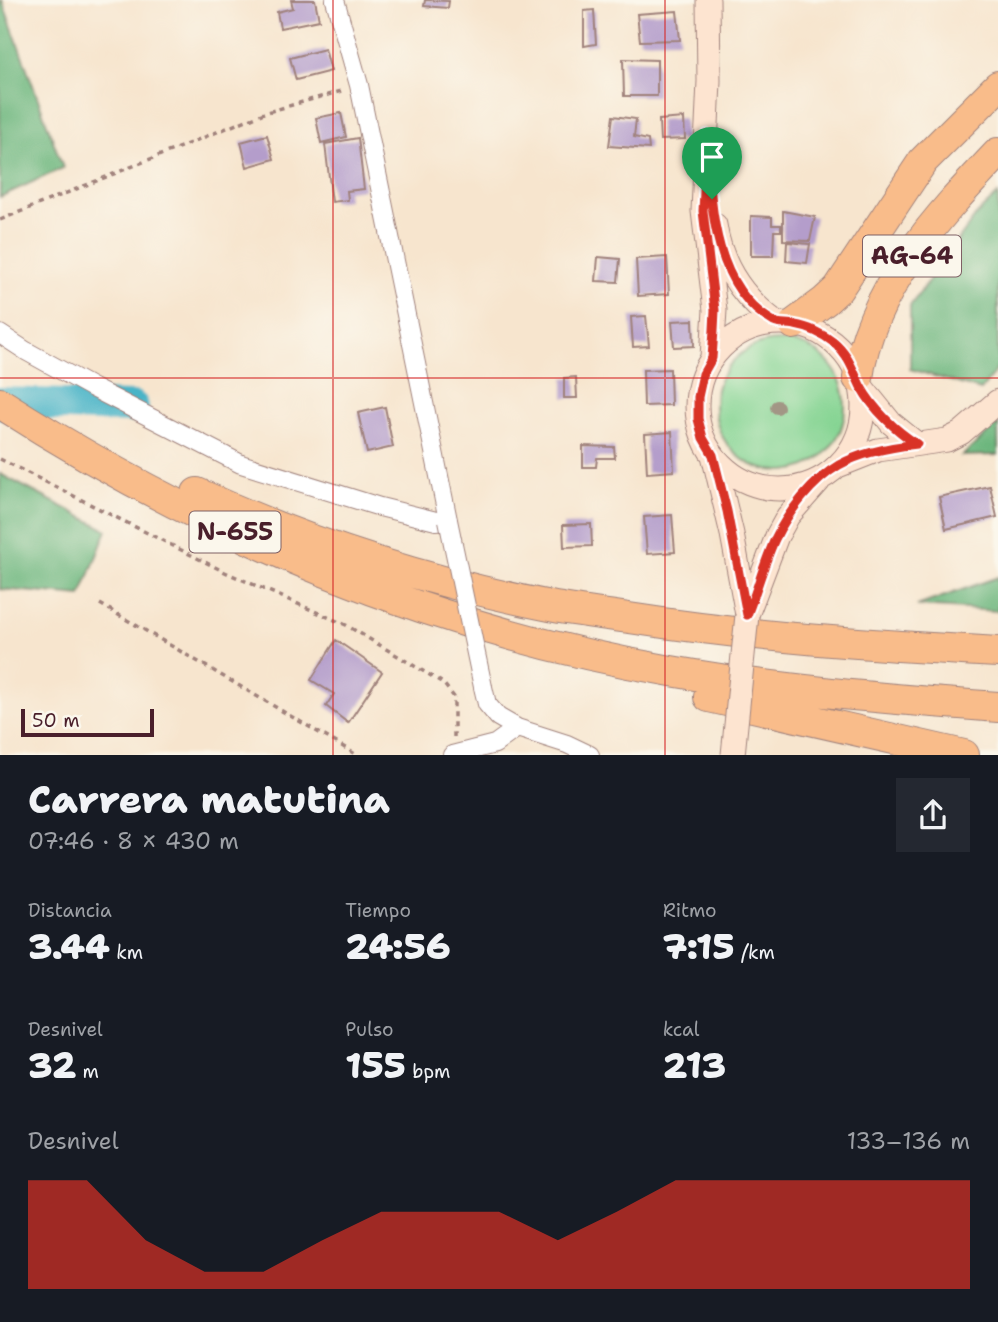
<!DOCTYPE html>
<html lang="es">
<meta charset="utf-8">
<style>
:root{--surface:#171b24;--page:#242831;--text:#f1f3f6;--muted:#9ea1a6;--accent:#d93025}
body{margin:0;font-family:"Shantell Sans",sans-serif;background:var(--page);color:var(--text);height:100vh;display:flex;flex-direction:column;font-size:26px;white-space:nowrap}
*{box-sizing:border-box;margin:0}
p{font-size:23px;color:var(--muted)}
.icon{flex:none;width:38px;height:38px;fill:none;stroke:currentColor;stroke-width:2;stroke-linecap:round;stroke-linejoin:round}
.map{position:relative;height:755px;overflow:hidden}
.sheet{display:flex;flex-direction:column;background:var(--surface);flex:1}
.sheet>*{flex:none}
.scale{position:absolute;left:21px;bottom:18px;width:133px;box-sizing:border-box;padding-left:7px;border:4px solid #4a1f2b;border-top:0;font-size:19px;line-height:24px;white-space:nowrap;color:#4a1f2b;-webkit-text-stroke:5px #fbf7ec;paint-order:stroke}
.pin{position:absolute;display:grid;place-items:center;width:60px;height:60px;color:#fff;margin:-72px -30px;border-radius:50% 50% 50% 0;rotate:-45deg;box-shadow:0 0 7px #0007}
.pin .icon{rotate:45deg}
.round{display:grid;place-items:center;flex:none;width:74px;height:74px;border-radius:0px;background:var(--page)}
.overview{display:flex;align-items:center;justify-content:space-between;height:119px;padding:0 28px}
h1{font-size:38px;font-weight:800;line-height:52px}
.metrics{display:grid;grid-template-columns:repeat(3,1fr);gap:10px;height:119px;padding:7px 28px}
.metrics div{display:grid;align-content:center}
.metrics b{font-size:35px;font-weight:800}
.metrics small{font-size:19px;font-weight:400}
.metrics p{font-size:19px}
.chart{height:196px;padding:14px 28px}
.chart p{display:flex;justify-content:space-between}
.chart svg{width:100%;height:126px;margin-top:7px;fill:var(--accent);opacity:.7}
.map>svg:first-child{display:block}
.green{fill:#85d493;stroke:#687a5f;stroke-width:2}
.forest{fill:#6cb67d;stroke:#5b6a54;stroke-width:2}
.lines{fill:none;stroke-linecap:round;stroke-linejoin:round}
.river{stroke:#49b4c7;stroke-width:32}
.building{fill:#b49dcb}
.street-casing{stroke:#a0827c;stroke-width:20}
.secondary-casing{stroke:#a0827c;stroke-width:25}
.highway-casing{stroke:#a0827c;stroke-width:32}
.path{stroke:#a0827c;stroke-width:3.5;stroke-dasharray:5 5;stroke-linecap:butt}
.street{stroke:#fff;stroke-width:18}
.secondary{stroke:#fde4d0;stroke-width:23}
.highway{stroke:#f9bc8a;stroke-width:30}
.street-bridge-casing{stroke:#a0827c;stroke-width:20;stroke-linecap:butt}
.secondary-bridge-casing{stroke:#a0827c;stroke-width:25;stroke-linecap:butt}
.street-bridge{stroke:#fff;stroke-width:18}
.secondary-bridge{stroke:#fde4d0;stroke-width:23}
.tree{fill:#a29685}
.route-casing{stroke:#fff;stroke-width:14}
.route{stroke:#d93025;stroke-width:9}
.grid{fill:none;stroke:#d62828;stroke-width:2;stroke-opacity:0.55}
.labels{text-anchor:middle;dominant-baseline:central;stroke-width:5;stroke-linejoin:round;paint-order:stroke}
.shield{fill:#fbf7ec;stroke:#7f6065;stroke-width:2}
.shield-label{font-size:24px;font-weight:bold;fill:#4a1f2b}
</style>
<div class="map">
<svg width="998" height="755" viewBox="0 0 998 755">
<rect width="100%" height="100%" fill="#fbf7ec"/>
<filter id="ink" filterUnits="userSpaceOnUse"><feTurbulence type="fractalNoise" baseFrequency=".0143" numOctaves="2"/><feDisplacementMap in="SourceGraphic" scale="14" xChannelSelector="R" yChannelSelector="G"/><feConvolveMatrix kernelMatrix="1 2 1 2 8 2 1 2 1" color-interpolation-filters="sRGB"/></filter>
<filter id="wash" filterUnits="userSpaceOnUse"><feTurbulence type="fractalNoise" baseFrequency=".00686" numOctaves="4" result="noise"/><feDisplacementMap in="SourceGraphic" scale="28" xChannelSelector="R" yChannelSelector="G"/><feGaussianBlur stdDeviation="1.57" result="paint"/><feColorMatrix in="noise" values="0 0 0 0 0 0 0 0 0 0 0 0 0 0 0 0 0 1.4 0 .05"/><feComposite in="paint" operator="in"/></filter>
<g filter="url(#wash)">
<rect width="100%" height="100%" fill="#f7e5ce"/>
<!-- green -->
<path class="green" d="M715 406a65 65 0 1 1 130 0a65 65 0 1 1-130 0Z"/>
<!-- forest -->
<path class="forest" d="M0 0H2L63 168 0 197Z
M998 194V368L981 390 910 369V306L978 213Z
M998 424V455L962 456Z
M0 474 107 530 81 596 0 589Z
M998 577V611L917 606Z"/>
<g class="lines">
<!-- river -->
<path class="river" d="M0 403 133 407"/>
</g>
<g id="blocks">
<!-- building -->
<path class="building" d="M291 0H315L319 20 280 28 277 12 293 8Z
M425 0 449 1 448 8 424 6Z
M594 10 596 44 584 46V11Z
M677 11 680 40 640 41 637 14Z
M325 49 331 71 296 80 290 58Z
M623 59 657 60V96H624Z
M341 113 346 137 321 143 316 118Z
M613 116 636 119 634 137 648 140 649 149 609 146Z
M684 118 685 139 660 140 659 120Z
M267 135 274 159 247 167 241 142Z
M358 138 364 189 347 191 348 200 332 202 325 144Z
M783 211 815 217 810 241 783 240Z
M751 216 772 217V225H781V231H774L773 256H751Z
M787 242 810 244 807 263 786 261Z
M598 257 620 259 618 282 596 281Z
M667 257 669 294 638 296 636 259Z
M646 316 649 346 633 347 631 317Z
M693 320 694 346 674 347 672 321Z
M670 369 671 405 644 406 643 370Z
M576 377 577 398H564V378Z
M385 407 393 447 367 453 358 413Z
M672 432 674 471 647 473 645 434Z
M583 446 614 447 615 458H597L596 467H583Z
M990 486 997 517 946 529 939 497Z
M672 515 675 552 647 554 644 517Z
M591 524 592 546 564 547 563 525Z
M336 640 382 672 348 723 326 706 334 694 311 680Z"/>
</g>
</g>
<g filter="url(#ink)">
<use href="#blocks" fill-opacity="0" stroke="#a0827c" stroke-width="2"/>
<g class="lines">
<!-- street casing -->
<g class="street-casing">
<path id="street" d="M0 334 26 351 93 388 241 464 380 507 436 521 448 520 359 85 335 0
M483 687 487 704 498 717 517 728 567 744 590 755
M452 755 495 744 517 728"/>
</g>
<!-- secondary casing -->
<g class="secondary-casing">
<path id="secondary" d="M708 0 709 81 703 211 715 310 712 357
M715 225C721 267 744 299 777 323
M697 406a83 83 0 1 1 166 0a83 83 0 1 1-166 0Z
M861 386 891 423 917 444
M713 455 732 534 747 615
M840 465 878 450 947 440 961 433 998 401
M747 615 777 536 788 516 819 481"/>
</g>
<!-- highway casing -->
<g class="highway-casing">
<path id="highway" d="M794 324 825 301 838 289 923 161 998 86
M858 378C869 290 940 214 998 153
M0 403C203 533 432 630 671 671 779 690 888 699 998 707
M197 493C309 544 429 582 550 606 576 611 602 614 629 618 751 637 874 645 998 652
M709 697 964 755"/>
</g>
<!-- path -->
<path class="path" d="M0 220 264 113 345 90
M0 459 225 572 346 625 443 683 454 697V737
M100 604 357 755"/>
<!-- street -->
<use href="#street" class="street"/>
<!-- secondary -->
<use href="#secondary" class="secondary"/>
<!-- highway -->
<use href="#highway" class="highway"/>
<!-- street-bridge casing -->
<g class="street-bridge-casing">
<path id="street-bridge" d="M448 520 483 687"/>
</g>
<!-- secondary-bridge casing -->
<g class="secondary-bridge-casing">
<path id="secondary-bridge" d="M733 755 747 615"/>
</g>
<!-- street-bridge -->
<use href="#street-bridge" class="street-bridge"/>
<!-- secondary-bridge -->
<use href="#secondary-bridge" class="secondary-bridge"/>
</g>
<!-- trees -->
<circle class="tree" cx="777" cy="407" r="7"/>
</g>
<g class="lines" filter="url(#ink)">
<!-- route casing -->
<g class="route-casing">
<path id="route" d="M707 135C711 198 710 286 774 322 780 325 788 323 795 325 808 327 823 334 833 342 849 355 853 371 861 387 873 409 896 431 917 444 891 447 862 452 839 465 813 480 788 512 775 539 764 563 757 590 747 615L727 511 713 455 703 438 698 419V397L703 374 712 358 714 330 715 310 703 211Z"/>
</g>
<!-- route -->
<use href="#route" class="route"/>
</g>
<!-- grid -->
<path class="grid" d="M333 0V755M665 0V755M0 378H998"/>
<g class="labels">
<!-- shield labels -->
<g class="shield">
<rect x="863" y="235.5" width="98" height="41" rx="5"/>
<rect x="189.5" y="511.5" width="91" height="41" rx="5"/>
</g>
<g class="shield-label">
<text x="912" y="256">AG-64</text>
<text x="235" y="532">N-655</text>
</g>
</g>
</svg>
<div class="scale">50 m</div>
<div class="pin" style="left:712px;top:199px;background:#1e9e55"><svg class="icon" aria-label="arrive" viewBox="0 0 24 24"><path d="M6 21V4h12l-3 4 3 4H6"/></svg></div>
</div>
<section class="sheet">
<div class="overview"><div><h1>Carrera matutina</h1><p>07:46 · 8 × 430 m</p></div><a class="round"><svg class="icon" aria-label="share" viewBox="0 0 24 24"><path d="M12 15V3M7 8l5-5 5 5M5 13v7h14v-7"/></svg></a></div>
<div class="metrics">
<div><p>Distancia</p><b>3.44<small> km</small></b></div>
<div><p>Tiempo</p><b>24:56</b></div>
<div><p>Ritmo</p><b>7:15<small> /km</small></b></div>
</div>
<div class="metrics">
<div><p>Desnivel</p><b>32<small> m</small></b></div>
<div><p>Pulso</p><b>155<small> bpm</small></b></div>
<div><p>kcal</p><b>213</b></div>
</div>
<div class="chart"><p><span>Desnivel</span>133–136 m</p>
<svg viewBox="0 0 160 44" preserveAspectRatio="none"><path d="M0 44V6L10 6L20 27L30 38L40 38L50 27L60 17L70 17L80 17L90 27L100 17L110 6L120 6L130 6L140 6L150 6L160 6V44z"/></svg>
</div>
</section>
